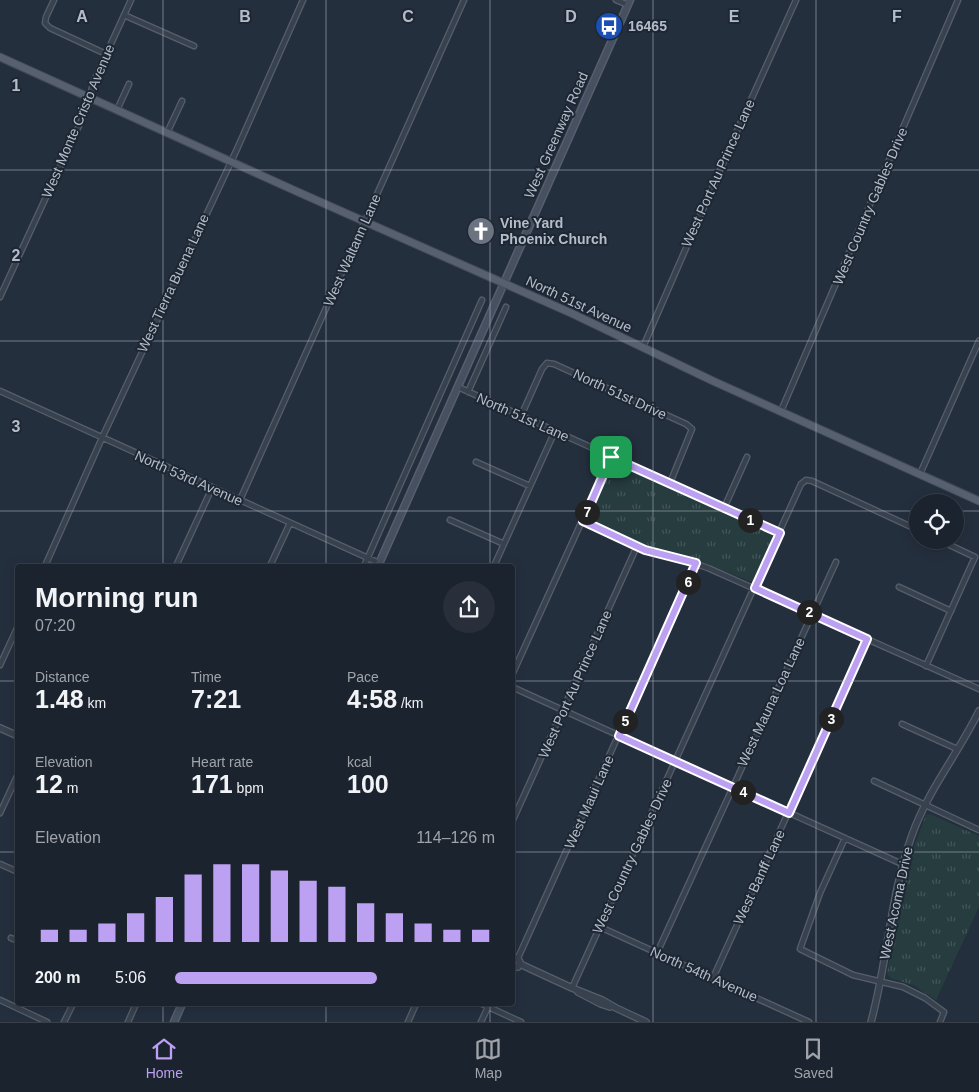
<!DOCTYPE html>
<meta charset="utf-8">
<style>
:root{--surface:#1b232e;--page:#282f3a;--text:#f1f3f6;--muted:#a0a4aa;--line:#39404a;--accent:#bca0f2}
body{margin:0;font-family:Arial,sans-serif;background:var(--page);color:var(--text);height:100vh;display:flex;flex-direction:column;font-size:19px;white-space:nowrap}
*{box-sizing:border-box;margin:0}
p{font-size:16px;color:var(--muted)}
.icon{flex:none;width:28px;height:28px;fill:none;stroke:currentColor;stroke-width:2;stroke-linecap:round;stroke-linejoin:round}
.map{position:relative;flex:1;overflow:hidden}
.side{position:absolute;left:15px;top:564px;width:500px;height:442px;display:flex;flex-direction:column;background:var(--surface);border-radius:5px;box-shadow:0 2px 12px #0003,0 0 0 1px var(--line)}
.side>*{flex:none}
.fabs{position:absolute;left:909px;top:494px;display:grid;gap:10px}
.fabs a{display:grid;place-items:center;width:55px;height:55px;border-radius:50%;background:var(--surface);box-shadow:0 2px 12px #0003,0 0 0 1px var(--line);font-size:25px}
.pin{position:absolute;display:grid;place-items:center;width:42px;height:42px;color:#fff;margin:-21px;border-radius:10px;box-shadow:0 2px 8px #0006}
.km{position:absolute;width:25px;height:25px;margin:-12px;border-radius:50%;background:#222;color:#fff;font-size:14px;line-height:25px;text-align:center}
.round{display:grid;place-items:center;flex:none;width:52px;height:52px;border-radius:26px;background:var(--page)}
.head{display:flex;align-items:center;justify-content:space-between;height:85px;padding:0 20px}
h1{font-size:28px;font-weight:800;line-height:38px}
.stats{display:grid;grid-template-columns:repeat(3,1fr);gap:8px;height:85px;padding:5px 20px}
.stats div{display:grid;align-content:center}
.stats b{font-size:25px;font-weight:800}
.stats small{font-size:14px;font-weight:400}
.stats p{font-size:14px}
.chart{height:140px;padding:10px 20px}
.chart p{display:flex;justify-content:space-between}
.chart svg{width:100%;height:90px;margin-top:5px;stroke:var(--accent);stroke-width:6}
ul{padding:0 20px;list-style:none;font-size:16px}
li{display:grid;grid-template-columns:80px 60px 1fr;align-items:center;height:38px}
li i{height:12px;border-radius:6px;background:var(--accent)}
.dock{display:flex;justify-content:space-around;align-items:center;height:70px;border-top:1px solid var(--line);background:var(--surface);font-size:14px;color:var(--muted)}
.dock a{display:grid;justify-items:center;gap:2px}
.dock .active{color:var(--accent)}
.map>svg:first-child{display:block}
.park{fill:url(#park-tufts)}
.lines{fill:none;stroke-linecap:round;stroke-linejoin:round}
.minor-casing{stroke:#565f6c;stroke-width:7}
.tertiary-casing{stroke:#565f6c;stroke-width:8}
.secondary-casing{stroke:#565f6c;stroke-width:9}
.primary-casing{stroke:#414a57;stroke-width:9}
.minor{stroke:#38414e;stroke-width:4.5}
.tertiary{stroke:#38414e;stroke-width:5.5}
.secondary{stroke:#465061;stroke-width:6}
.primary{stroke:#56606e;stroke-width:7}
.route-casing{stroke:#fff;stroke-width:10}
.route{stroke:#bca0f2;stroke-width:6}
.grid{fill:none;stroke:#b4bcc9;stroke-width:1;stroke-opacity:0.55}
.labels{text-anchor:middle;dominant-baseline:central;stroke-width:4;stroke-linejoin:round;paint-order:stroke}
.poi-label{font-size:14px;font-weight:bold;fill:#b4bcc9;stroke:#1d2633;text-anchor:start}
.street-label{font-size:14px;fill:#b4bcc9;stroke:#1d2633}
.grid-label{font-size:16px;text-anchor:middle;font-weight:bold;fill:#b4bcc9;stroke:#1d2633;stroke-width:4;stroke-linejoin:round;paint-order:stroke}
</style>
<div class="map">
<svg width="979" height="1022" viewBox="0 0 979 1022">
<defs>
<pattern id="park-tufts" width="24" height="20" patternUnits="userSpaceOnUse" patternTransform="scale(1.25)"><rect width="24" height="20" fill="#263c3f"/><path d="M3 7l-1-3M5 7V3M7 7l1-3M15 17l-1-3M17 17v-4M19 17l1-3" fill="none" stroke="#435659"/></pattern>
</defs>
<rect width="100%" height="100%" fill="#242f3e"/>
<!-- park -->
<path class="park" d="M614 463 773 534 772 539 755 579 751 581H749L698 560 641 544 590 520 589 514Z
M930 814 979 836V907L936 1000 913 985 890 978 887 973 909 860 926 815Z"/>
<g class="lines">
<!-- minor casing -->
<g class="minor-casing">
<path id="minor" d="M54 0 46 17 45 23 50 28 106 54
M616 0 628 5
M124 15 194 46
M117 110 129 84
M167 133 182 101
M0 297 88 106 93 83 131 0
M643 347 737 131 796 0
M458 387 780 533
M0 391 379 563
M468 392 506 307
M781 411 958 0
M521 416 542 369 547 363 554 364 686 424 692 429 670 483
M476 462 530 486
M920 474 979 341
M240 500 464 0
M724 508 747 457
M450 520 504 544
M583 521 645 550 673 556 708 568 979 689
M45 566 102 438 237 149 303 0
M176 566 212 488
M270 566 290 523
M364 566 482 300
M494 566 555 431
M899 587 951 611
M0 665 18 626
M926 666 975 557 939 540
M512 675 611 457
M512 687 902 864
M902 724 957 749
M874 781 979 830
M0 813 18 774
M512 822 637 546
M845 838 820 893 800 949 853 975 903 987 925 998 944 1012 940 1022
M0 864 18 872
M600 927 809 1022
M11 938 18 941
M657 953 836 562
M518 958 696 563
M713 978 867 639
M572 988 801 484 806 480 812 481 918 530
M0 1000 47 1022
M482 1004 521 1022
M64 1022 73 1004
M128 1022 136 1004
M408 1022 416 1004
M481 1022 488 1007"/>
</g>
<!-- tertiary casing -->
<g class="tertiary-casing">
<path id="tertiary" d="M0 728 18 736
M512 959 517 958 520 962 518 967H512
M520 964 572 988 602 1000 616 1008 646 1022
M578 992 601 1004 610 1007
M871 1022C888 960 890 896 912 835 928 790 958 754 979 711"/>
</g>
<!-- secondary casing -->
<g class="secondary-casing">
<path id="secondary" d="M378 566 630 0
M174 1022 182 1004"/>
</g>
<!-- primary casing -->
<g class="primary-casing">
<path id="primary" d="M0 57 298 192 571 313 713 381 979 501"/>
</g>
<!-- minor -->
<use href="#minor" class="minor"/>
<!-- tertiary -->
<use href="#tertiary" class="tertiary"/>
<!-- secondary -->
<use href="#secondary" class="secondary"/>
<!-- primary -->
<use href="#primary" class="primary"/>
</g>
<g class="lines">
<!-- route casing -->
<g class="route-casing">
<path id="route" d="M611 457 780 533 755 588 867 639 789 813 619 736 696 563 645 550 583 521Z"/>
</g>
<!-- route -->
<use href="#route" class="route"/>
</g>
<!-- grid -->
<path class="grid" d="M163 0V566M326 0V566M490 0V566M653 0V1022M816 0V1022M0 170H979M0 341H979M0 511H918M955 511H979M0 681H18M512 681H979M0 852H18M512 852H979M163 1004V1022M326 1004V1022M490 1004V1022"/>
<!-- icons -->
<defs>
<g id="bus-disc" transform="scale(1.4375)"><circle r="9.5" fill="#1a4fb4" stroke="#1d2633"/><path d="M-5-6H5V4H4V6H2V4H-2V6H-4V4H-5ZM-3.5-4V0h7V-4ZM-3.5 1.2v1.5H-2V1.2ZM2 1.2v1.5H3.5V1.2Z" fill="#fff"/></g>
<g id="church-disc" transform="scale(1.4375)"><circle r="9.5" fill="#6b7280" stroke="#1d2633"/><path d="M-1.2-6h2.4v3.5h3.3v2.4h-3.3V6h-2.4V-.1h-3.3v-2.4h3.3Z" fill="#fff"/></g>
</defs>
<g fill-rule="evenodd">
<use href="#bus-disc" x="609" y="26"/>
<use href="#church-disc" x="481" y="231"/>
</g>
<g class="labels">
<!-- poi labels -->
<g class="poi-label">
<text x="628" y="26">16465</text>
<text x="500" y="223">Vine Yard<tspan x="500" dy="16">Phoenix Church</tspan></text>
</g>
<!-- street labels -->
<g class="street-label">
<text transform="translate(78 121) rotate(-67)">West Monte Cristo Avenue</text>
<text transform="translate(556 135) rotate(-66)">West Greenway Road</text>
<text transform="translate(718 173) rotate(-66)">West Port Au Prince Lane</text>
<text transform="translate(870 206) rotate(-67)">West Country Gables Drive</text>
<text transform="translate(352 250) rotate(-66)">West Waltann Lane</text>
<text transform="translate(173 283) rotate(-65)">West Tierra Buena Lane</text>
<text transform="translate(579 304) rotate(25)">North 51st Avenue</text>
<text transform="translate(620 394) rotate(25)">North 51st Drive</text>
<text transform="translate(523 417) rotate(24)">North 51st Lane</text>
<text transform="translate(189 478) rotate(24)">North 53rd Avenue</text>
<text transform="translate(575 684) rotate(-66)">West Port Au Prince Lane</text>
<text transform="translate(771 702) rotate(-65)">West Mauna Loa Lane</text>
<text transform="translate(589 802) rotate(-66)">West Maui Lane</text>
<text transform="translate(632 856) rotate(-65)">West Country Gables Drive</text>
<text transform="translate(759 877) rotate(-65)">West Banff Lane</text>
<text transform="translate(896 903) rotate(-78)">West Acoma Drive</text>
<text transform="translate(704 974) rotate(24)">North 54th Avenue</text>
</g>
</g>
<g class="grid-label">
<text x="82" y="22">A</text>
<text x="245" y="22">B</text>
<text x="408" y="22">C</text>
<text x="571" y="22">D</text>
<text x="734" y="22">E</text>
<text x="897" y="22">F</text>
<text x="16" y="91">1</text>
<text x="16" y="261">2</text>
<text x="16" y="432">3</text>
</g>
</svg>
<div class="fabs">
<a><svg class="icon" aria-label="locate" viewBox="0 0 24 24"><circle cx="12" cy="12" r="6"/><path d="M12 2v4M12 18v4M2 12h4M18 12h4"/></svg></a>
</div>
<div class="pin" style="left:611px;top:457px;background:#1e9e55"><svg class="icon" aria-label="arrive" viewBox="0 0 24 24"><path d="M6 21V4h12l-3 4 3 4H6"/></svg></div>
<b class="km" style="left:750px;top:520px">1</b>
<b class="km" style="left:809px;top:612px">2</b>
<b class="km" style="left:831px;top:719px">3</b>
<b class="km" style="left:743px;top:792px">4</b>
<b class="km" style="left:625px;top:721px">5</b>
<b class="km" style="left:688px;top:582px">6</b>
<b class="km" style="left:587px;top:512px">7</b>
<section class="side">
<div class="head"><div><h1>Morning run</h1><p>07:20</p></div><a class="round"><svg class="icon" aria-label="share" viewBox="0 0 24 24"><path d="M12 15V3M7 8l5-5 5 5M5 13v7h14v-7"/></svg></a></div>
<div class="stats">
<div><p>Distance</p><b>1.48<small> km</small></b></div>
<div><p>Time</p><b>7:21</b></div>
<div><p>Pace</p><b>4:58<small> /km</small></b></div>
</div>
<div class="stats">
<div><p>Elevation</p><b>12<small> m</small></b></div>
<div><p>Heart rate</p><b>171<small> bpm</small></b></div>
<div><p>kcal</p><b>100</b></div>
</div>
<div class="chart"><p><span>Elevation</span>114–126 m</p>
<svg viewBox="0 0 160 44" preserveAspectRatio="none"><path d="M5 44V38M15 44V38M25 44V35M35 44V30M45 44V22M55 44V11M65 44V6M75 44V6M85 44V9M95 44V14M105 44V17M115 44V25M125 44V30M135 44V35M145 44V38M155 44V38"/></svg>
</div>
<ul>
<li><b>200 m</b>5:06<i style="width:63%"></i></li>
</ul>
</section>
</div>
<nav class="dock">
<a class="active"><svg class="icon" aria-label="home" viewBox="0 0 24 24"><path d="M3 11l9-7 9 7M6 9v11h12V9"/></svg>Home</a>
<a><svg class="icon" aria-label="map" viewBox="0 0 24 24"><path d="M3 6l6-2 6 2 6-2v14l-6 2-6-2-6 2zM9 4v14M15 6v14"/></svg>Map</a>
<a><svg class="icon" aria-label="saved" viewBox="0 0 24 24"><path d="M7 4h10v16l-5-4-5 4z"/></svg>Saved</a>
</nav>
